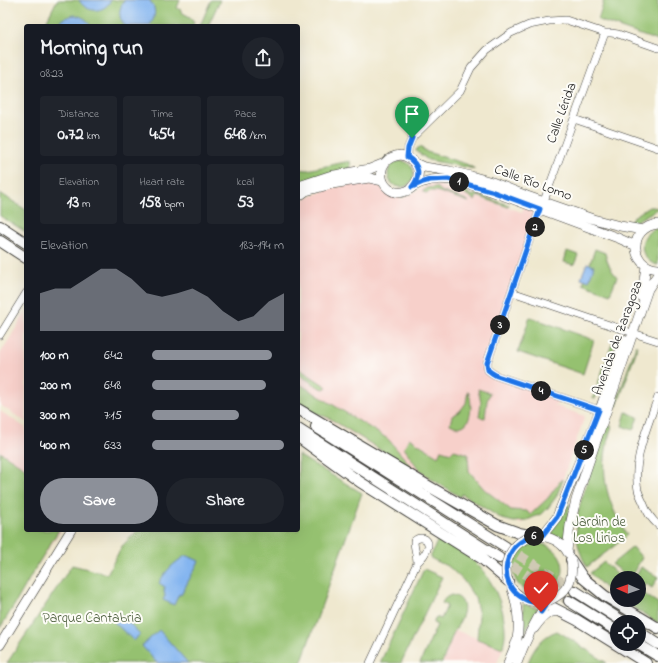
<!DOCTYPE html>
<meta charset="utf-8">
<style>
:root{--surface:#171b24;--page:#20242c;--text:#f1f3f6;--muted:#9ea1a6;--accent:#8c9099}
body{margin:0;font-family:"Indie Flower",sans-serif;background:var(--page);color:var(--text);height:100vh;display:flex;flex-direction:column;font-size:15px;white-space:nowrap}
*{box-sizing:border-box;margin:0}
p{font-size:13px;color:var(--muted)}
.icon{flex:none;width:22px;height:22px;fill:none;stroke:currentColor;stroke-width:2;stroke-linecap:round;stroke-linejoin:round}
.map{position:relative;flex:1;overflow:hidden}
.panel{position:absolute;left:24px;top:24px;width:276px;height:508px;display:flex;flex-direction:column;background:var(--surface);border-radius:4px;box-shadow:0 4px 16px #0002}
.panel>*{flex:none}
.needle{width:26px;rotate:272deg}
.fabs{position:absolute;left:610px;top:571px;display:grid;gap:8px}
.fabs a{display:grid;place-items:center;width:36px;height:36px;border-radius:50%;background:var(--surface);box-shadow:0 4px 16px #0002;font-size:20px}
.pin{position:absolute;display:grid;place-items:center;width:34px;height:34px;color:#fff;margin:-41px -17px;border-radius:50% 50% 50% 0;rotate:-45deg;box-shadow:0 0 4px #0007}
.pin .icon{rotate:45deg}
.km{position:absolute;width:20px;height:20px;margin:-10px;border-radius:50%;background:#222;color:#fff;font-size:11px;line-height:20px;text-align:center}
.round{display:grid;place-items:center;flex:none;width:42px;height:42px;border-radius:21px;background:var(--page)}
.overview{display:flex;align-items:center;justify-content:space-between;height:68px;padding:0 16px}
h1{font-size:22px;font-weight:800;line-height:30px}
.figures{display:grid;grid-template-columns:repeat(3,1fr);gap:6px;height:68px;padding:4px 16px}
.figures div{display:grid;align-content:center;border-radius:4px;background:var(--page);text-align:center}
.figures b{font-size:17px;font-weight:800}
.figures small{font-size:11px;font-weight:400}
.figures p{font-size:11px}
.chart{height:112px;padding:8px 16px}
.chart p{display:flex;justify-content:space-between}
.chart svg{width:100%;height:72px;margin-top:4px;fill:var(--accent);opacity:.7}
.action{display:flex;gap:8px;margin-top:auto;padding:8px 16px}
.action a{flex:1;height:46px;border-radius:24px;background:var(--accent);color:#fff;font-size:16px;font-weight:800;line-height:46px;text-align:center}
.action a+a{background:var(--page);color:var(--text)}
ul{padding:0 16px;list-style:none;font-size:13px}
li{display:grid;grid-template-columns:64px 48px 1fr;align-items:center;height:30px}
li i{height:10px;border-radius:5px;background:var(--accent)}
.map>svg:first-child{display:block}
.built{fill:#f7d0ca}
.green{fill:#95c16f;stroke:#586e46}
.water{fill:#84b5f0;stroke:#506886}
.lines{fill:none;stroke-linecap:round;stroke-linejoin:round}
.highway-tunnel{stroke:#cfc9b4;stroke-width:10;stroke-dasharray:10 5;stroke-linecap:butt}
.minor-casing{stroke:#3c3b37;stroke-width:8}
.major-casing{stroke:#3c3b37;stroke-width:10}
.highway-casing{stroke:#3c3b37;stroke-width:12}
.minor{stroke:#fff;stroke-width:7}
.major{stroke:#fff;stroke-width:9}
.highway{stroke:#fff;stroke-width:10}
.major-bridge-casing{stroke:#3c3b37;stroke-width:10;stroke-linecap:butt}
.major-bridge{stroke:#fff;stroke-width:9}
.route-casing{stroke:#fff;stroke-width:8}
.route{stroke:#1a73e8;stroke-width:5}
.labels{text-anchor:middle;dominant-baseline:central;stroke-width:4;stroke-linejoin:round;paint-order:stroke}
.street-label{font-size:14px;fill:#1c1c1c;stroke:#fdfcf7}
.park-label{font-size:14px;fill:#4c5e3d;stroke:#fdfcf7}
</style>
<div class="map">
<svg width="658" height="663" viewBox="0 0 658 663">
<rect width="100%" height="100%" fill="#fdfcf7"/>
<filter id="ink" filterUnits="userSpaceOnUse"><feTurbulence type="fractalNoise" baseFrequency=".025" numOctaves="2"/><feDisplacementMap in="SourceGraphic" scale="8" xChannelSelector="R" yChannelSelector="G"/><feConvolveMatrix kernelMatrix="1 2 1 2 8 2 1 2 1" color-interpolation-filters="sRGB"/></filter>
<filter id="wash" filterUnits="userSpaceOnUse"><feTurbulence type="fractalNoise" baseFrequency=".012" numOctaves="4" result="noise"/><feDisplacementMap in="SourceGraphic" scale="16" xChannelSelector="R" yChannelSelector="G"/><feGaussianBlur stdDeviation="0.9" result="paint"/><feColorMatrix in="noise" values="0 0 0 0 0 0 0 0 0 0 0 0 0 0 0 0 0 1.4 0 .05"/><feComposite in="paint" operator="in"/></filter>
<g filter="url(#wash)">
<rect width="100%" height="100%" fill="#efe8cf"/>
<!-- built -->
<path class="built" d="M371 181 380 185 386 194 402 199 420 189 430 184 439 185 522 212 524 206 533 210 536 224 488 370 559 397 557 405H553L585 416 560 487 556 497 548 508 543 513 524 522V523L519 524 518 522H514L502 519 452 489 413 471 298 401V202L326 190 354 183Z
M26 312V422L0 405V354Z
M0 411 26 428V530H61L0 622Z
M455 630 503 648 497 663H443Z"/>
<!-- green -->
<path class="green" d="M57 0H180L177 8 181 10V12L190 17 194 23 192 26H48L46 22Z
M211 0H220L208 26H200Z
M604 0H658V41L598 20Z
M419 147 423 149 427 152 466 164 468 165 475 169 428 160 416 151V150Z
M388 174a13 13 0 1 1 26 0a13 13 0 1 1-26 0Z
M350 161 351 168 298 184V169L307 170Z
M436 187 443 192 467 200 469 202 436 191H431L426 193 423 192V191L428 188Z
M451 189 468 192V194L474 196 475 194 509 205 508 207 477 196 475 201 469 196Z
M0 193 26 210V232L0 216Z
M649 207H653L658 208V209L636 221 630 223 633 217Z
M658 228V265C637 261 637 232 658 228Z
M595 249 605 253C607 262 610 269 617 277L610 294 583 284Z
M567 251 578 255 574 265 564 262Z
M530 317 594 340 583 374 518 352Z
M614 338 617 339 595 399 593 398Z
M636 346H638L617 406H615Z
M298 368 327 387 324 389 320 388 298 374Z
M298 383 388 439 415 471 413 472 384 452 329 418 310 411 298 404Z
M478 389 490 393 487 401 485 418 479 417 481 403Z
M468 391C472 399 473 423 462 426 458 428 454 426 450 424L452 416 460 411 466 403Z
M626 412 638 417 633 430 622 426Z
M607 424 612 426C598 468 604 498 627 535L622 540 587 567C582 558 578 548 577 538 574 516 583 495 590 474 596 458 602 441 607 424Z
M409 438 438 456 441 450 451 453 454 450 468 454 469 471 484 489 511 510 527 511 530 515 548 498 561 480H563L556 497 548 508 543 513 525 521 514 522 502 519 462 494 460 497 427 476 418 468 404 448Z
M0 452 26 469V530H59L36 567 15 604 0 628Z
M298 455 362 493 301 663H7L72 565 107 574 122 546 138 530H298Z
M567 504 570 505 564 541 550 533 561 517Z
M438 539C448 544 459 549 468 556 491 573 506 607 505 635 505 639 503 644 503 648L477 639 479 615 475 598 463 580 449 567 430 558Z
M513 569a25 25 0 1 1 50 0a25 25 0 1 1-50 0Z
M633 547 642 558 630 578 612 564Z
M604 562 621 578H617V597L604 587 590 573Z
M641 567 658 577 652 588 645 583 643 587 639 584V578H635Z
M424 569 442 577 401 663H380Z
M639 591 658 603V623L622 600H639Z
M451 595C456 596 459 597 462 601 467 611 460 620 456 629H455L442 663H420L437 625 433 623 436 617 441 619 447 606 442 603C444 599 446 597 451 595Z
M523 604 538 608 524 633Z
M557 631 564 635 607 663H528C533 649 542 636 557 631Z"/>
<!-- water -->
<path class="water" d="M79 0H111C104 14 86 13 79 0Z
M125 0H149C157 8 156 18 149 26H125C118 18 118 8 125 0Z
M75 15C83 17 87 19 91 26H57C62 19 67 16 75 15Z
M587 263 594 266 589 281 581 278Z
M185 556H188L199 561 181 595 179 594 174 605 163 600 165 596 164 591 165 587 159 583C165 571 174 563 185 556Z
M121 615 140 634 134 641 114 622Z
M159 630 188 663H157L142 646Z"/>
</g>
<g filter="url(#ink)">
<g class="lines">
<!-- highway-tunnel -->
<path class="highway-tunnel" d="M506 547 574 590
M499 558 569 601"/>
<!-- minor casing -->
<g class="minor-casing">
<path id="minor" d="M574 119 658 148
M407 157 408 148 412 138 460 91 471 68 487 50 511 33 529 25 549 21 566 20 605 33H611L618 34 658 48
M544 201 605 33
M540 209 487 363 488 370 492 373 497 376 599 410
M512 292 627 331
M633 333 658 341
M0 335 26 293
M658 397C648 425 632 461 638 490 639 494 641 498 643 502 646 511 650 518 658 525
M535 629C541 621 548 610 560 613
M370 663 417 563C422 558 427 553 428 546 429 537 419 536 414 541 414 548 417 555 417 563"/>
</g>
<!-- major casing -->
<g class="major-casing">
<path id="major" d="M401 155C413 158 422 167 417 180 414 187 410 191 403 192 380 197 370 158 401 155Z
M415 163 424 167 450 171 471 176 492 182 527 196 593 219 620 226 643 230
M298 187 302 185 329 176 370 169 385 163
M412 187C416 185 420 183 424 182 445 174 470 185 491 191L618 238 636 246
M298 197 306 191 332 184 369 178 383 181
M658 224C628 227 629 267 658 269
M640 296 643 287 646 266
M537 536C550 536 562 542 568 553
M542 536 557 517 596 421 624 340
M567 551 570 525 576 500 648 289 658 274
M512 589C523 601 532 603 548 601
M0 645 71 530
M508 663C511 655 515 647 517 639 520 623 517 605 512 589
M517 663C525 641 535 621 548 601"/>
</g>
<!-- highway casing -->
<g class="highway-casing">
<path id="highway" d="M0 226 26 243
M0 241 26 258
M298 409 430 487 497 525 519 533 534 536
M316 427 506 547
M298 429 499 558
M298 437 360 482 481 558 508 581
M571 560 583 578 605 596 658 628
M575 591 624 622
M569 601 617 631
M542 602 577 620 646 663
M639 632 658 644
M638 644 658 656"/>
</g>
<!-- minor -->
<use href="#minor" class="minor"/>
<!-- major -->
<use href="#major" class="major"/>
<!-- highway -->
<use href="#highway" class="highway"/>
<!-- major-bridge casing -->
<g class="major-bridge-casing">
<path id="major-bridge" d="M508 581C507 578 506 575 506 572 505 559 513 545 525 539 528 538 531 537 534 536
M548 601C567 593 574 581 571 560"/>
</g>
<!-- major-bridge -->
<use href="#major-bridge" class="major-bridge"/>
</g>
</g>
<g class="lines" filter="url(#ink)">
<!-- route casing -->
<g class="route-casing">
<path id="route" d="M412 138 408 148 407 157C420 165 421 176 412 187L423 182 430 180 448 179 491 191 540 209 487 363 488 370 492 373 497 376 599 410 557 517 542 536C536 536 530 537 524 540 503 551 499 584 521 597 525 600 530 602 536 602 540 603 544 602 548 601L541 612"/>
</g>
<!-- route -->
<use href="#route" class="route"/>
</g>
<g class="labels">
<!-- street labels -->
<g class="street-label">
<text transform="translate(562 113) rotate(-70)">Calle Lérida</text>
<text transform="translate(533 183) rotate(20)">Calle Río Lomo</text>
<text transform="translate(618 338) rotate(-70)">Avenida de Zaragoza</text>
</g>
<!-- park labels -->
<g class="park-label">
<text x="599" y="522">Jardin de<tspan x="599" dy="16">Los Lirios</tspan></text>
<text x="92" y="618">Parque Cantabria</text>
</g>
</g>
</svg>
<div class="fabs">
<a><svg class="needle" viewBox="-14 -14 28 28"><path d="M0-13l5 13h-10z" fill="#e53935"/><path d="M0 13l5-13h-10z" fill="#9ea1a6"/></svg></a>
<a><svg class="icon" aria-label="locate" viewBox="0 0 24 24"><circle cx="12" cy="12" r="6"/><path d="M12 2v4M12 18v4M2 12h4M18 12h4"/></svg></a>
</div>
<div class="pin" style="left:412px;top:138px;background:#1e9e55"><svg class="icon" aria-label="arrive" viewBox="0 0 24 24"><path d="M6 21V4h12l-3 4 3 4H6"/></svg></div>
<div class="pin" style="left:541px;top:612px;background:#d93025"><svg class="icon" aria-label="check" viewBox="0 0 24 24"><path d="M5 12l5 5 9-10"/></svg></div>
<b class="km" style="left:459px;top:182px">1</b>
<b class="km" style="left:535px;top:227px">2</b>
<b class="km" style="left:500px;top:325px">3</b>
<b class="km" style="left:541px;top:391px">4</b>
<b class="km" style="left:584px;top:450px">5</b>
<b class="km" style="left:534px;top:536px">6</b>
<section class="panel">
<div class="overview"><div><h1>Morning run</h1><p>08:23</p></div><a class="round"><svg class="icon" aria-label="share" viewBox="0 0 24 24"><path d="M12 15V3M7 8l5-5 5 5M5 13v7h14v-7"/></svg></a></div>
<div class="figures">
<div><p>Distance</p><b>0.72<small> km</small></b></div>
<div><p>Time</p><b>4:54</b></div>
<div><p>Pace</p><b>6:48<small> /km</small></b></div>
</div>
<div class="figures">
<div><p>Elevation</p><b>13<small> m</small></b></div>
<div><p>Heart rate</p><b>158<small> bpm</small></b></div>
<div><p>kcal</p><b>53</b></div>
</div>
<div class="chart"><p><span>Elevation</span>183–194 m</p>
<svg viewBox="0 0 160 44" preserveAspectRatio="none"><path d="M0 44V21L10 18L20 18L30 12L40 6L50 6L60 12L70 21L80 23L90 21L100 18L110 23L120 32L130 38L140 35L150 26L160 21V44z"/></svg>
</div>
<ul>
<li><b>100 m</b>6:42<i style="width:91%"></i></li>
<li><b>200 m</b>6:48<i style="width:86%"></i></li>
<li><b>300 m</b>7:15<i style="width:66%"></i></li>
<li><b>400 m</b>6:33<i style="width:100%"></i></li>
</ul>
<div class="action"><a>Save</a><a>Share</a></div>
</section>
</div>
